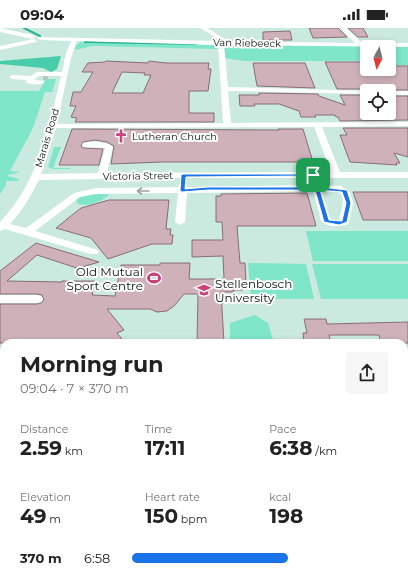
<!DOCTYPE html>
<meta charset="utf-8">
<style>
:root{--surface:#fff;--page:#f6f6f6;--text:#222;--muted:#767676;--accent:#1a73e8}
body{margin:0;font-family:Montserrat,sans-serif;background:var(--page);color:var(--text);height:100vh;display:flex;flex-direction:column;font-size:15px;white-space:nowrap}
*{box-sizing:border-box;margin:0}
p{font-size:13px;color:var(--muted)}
.icon{flex:none;width:22px;height:22px;fill:none;stroke:currentColor;stroke-width:2;stroke-linecap:round;stroke-linejoin:round}
.map{position:relative;flex:1;overflow:hidden}
.drawer{position:absolute;left:0px;top:311px;width:408px;height:242px;display:flex;flex-direction:column;background:var(--surface);border-radius:12px 12px 0 0;box-shadow:0 2px 6px #0003}
.drawer>*{flex:none}
.needle{width:26px;rotate:187deg}
.tools{position:absolute;left:360px;top:12px;display:grid;gap:8px}
.tools a{display:grid;place-items:center;width:36px;height:36px;border-radius:4px;background:var(--surface);box-shadow:0 2px 6px #0003;font-size:20px}
.pin{position:absolute;display:grid;place-items:center;width:34px;height:34px;color:#fff;margin:-17px;border-radius:8px;box-shadow:0 2px 6px #0006}
.round{display:grid;place-items:center;flex:none;width:42px;height:42px;border-radius:4px;background:var(--page)}
.overview{display:flex;align-items:center;justify-content:space-between;height:68px;padding:0 20px}
h1{font-size:22px;font-weight:700;line-height:30px}
.figures{display:grid;grid-template-columns:repeat(3,1fr);gap:6px;height:68px;padding:4px 20px}
.figures div{display:grid;align-content:center}
.figures b{font-size:20px;font-weight:700}
.figures small{font-size:11px;font-weight:400}
.figures p{font-size:11px}
ul{padding:0 20px;list-style:none;font-size:13px}
li{display:grid;grid-template-columns:64px 48px 1fr;align-items:center;height:30px}
li i{height:10px;border-radius:5px;background:var(--accent)}
.status{display:flex;justify-content:space-between;align-items:center;height:28px;padding:0 20px;background:var(--surface);direction:ltr}
.status svg{height:11px;fill:currentColor}
.map>svg:first-child{display:block}
.green{fill:#7fe6c9}
.forest{fill:#49ccac}
.lines{fill:none;stroke-linecap:round;stroke-linejoin:round}
.stream{stroke:#29b496;stroke-width:2}
.building{fill:#cfb1ba;stroke:#886d75;fill-rule:evenodd}
.minor-tunnel{stroke:#adc9c0;stroke-width:6;stroke-dasharray:6 3;stroke-linecap:butt}
.minor{fill:#fff;fill-rule:evenodd}
.oneway{stroke:#9da1a0}
.route{fill:#1a73e8;stroke:#fff;fill-rule:evenodd}
.labels{text-anchor:middle;dominant-baseline:central;stroke-width:4;stroke-linejoin:round;paint-order:stroke}
.far-street-label{font-size:10px;fill:#0a1512;stroke:#fff}
.far-poi-label{font-size:10px;fill:#0a1512;stroke:#fff;text-anchor:start}
.poi-label{font-size:12px;fill:#0a1512;stroke:#fff;text-anchor:end}
</style>
<div class="status"><b>09:04</b><svg viewBox="0 0 49 12"><path d="M0 12V9h3v3zM5 12V6h3v6zM10 12V3h3v9zM15 12V0h3v12zM26 1h20v11H26zM47 4h2v5h-2z"/></svg></div>
<div class="map">
<svg width="408" height="553" viewBox="0 0 408 553">
<rect width="100%" height="100%" fill="#cae9df"/>
<!-- green -->
<path class="green" d="M81 14 217 17V21L93 18 75 22 76 17Z
M226 17 408 18V37H389V19H367V37L364 33H244L225 30 224 18Z
M46 51H56L52 64H45L33 100 10 143 20 144 8 147 7 148 19 151 18 153H6V157L0 166V63H39Z
M54 119H61L53 140H70V141H53L48 139Z
M92 165 109 166C105 173 87 179 78 176L76 171 78 170Z
M306 203H408V233H313Z
M248 235 306 236 314 271H251Z
M312 236H408V271H321Z
M255 287 268 295 274 315H232L230 313V295Z
M404 376H408V441H404Z"/>
<!-- forest -->
<path class="forest" d="M61 28 57 41 51 44 43 40 0 36V33Z"/>
<g class="lines">
<!-- stream -->
<path class="stream" d="M24 0 40 8
M85 14 196 16"/>
</g>
<!-- building -->
<path class="building" d="M309 0H338L347 9 313 10Z
M348 0H363L368 9H358Z
M290 3 292 12H263V4Z
M106 33 148 35 149 33 166 35H209L208 41H211L208 63H189V85H214V94H75L77 90 71 89 76 78H70L73 64H81L93 44H82L88 35 105 34ZM122 44 145 45 144 47H151L143 65H112Z
M325 34H362L366 41H394L392 38H408V62H389V60H367V61H337Z
M253 35H305L315 60 257 58Z
M259 65 318 66 319 68 345 77 340 67H367V85H389V68H408V92L340 93 338 89H336L335 87H315L316 89H301L299 83 279 76H254L255 78H240L239 67H259Z
M343 100H408V129L394 125 400 135H396L397 137 350 134 340 107H347Z
M72 101 279 102 278 101H303L313 134H162L111 136 114 118 107 114 95 112 83 114 81 118 83 120 103 121 99 137H59Z
M353 164H408V192H363Z
M307 165 316 198H237L240 235H245L246 256H242L243 262H233L234 264H221L224 315H197L198 266H184L174 278 167 283 157 284 150 281H107L124 302 117 305 122 311 117 315H92L95 312H39L38 315H0V276H37L41 275 44 272 42 267 37 266H0V243L36 215 99 234 82 239 83 242 37 227 7 253 62 254V253H95L92 267 115 268 121 237H160V235H190L189 251H224L223 228 192 229V212H223L222 194H216V168H221V166Z
M109 172H169L166 201H171L170 207H173L172 216H152L108 231 91 210 56 200 81 180Z
M304 291H326L327 296 408 294V315H381L379 307H329L331 315H304L303 305H307Z"/>
<g class="lines">
<!-- minor-tunnel -->
<path class="minor-tunnel" d="M43 49H48"/>
<!-- minor -->
<path class="minor" d="M0 0 33 7 36 9 33 11 0 4Z
M200 0H207L225 11 226 13 355 15 340 0H346L362 15H408V19L224 17 228 59 370 63H367V66L228 63 231 95 408 94V98L322 99 340 144H408V150H318L320 157 341 158 350 164 353 175 349 194 348 196C338 199 329 200 321 193L313 163 187 165 185 194 180 197 175 194 178 165 96 166 80 169 35 203 98 222 99 224 98 226H90L5 201 0 203V194C38 155 49 99 61 48H39L34 52 44 53V55C39 57 29 57 25 54L27 52 12 51 9 49 12 47 31 48 37 44H62L66 25 71 13 40 12 37 10 38 9 221 13ZM77 13 218 17 223 95 57 96 71 30ZM314 99 331 144 107 145 113 119C106 113 92 113 83 115L82 117 83 119 105 120 98 145 41 146 56 100ZM164 150H309L311 157 187 159 186 154H180L178 159 96 160 74 165 26 200 10 196C22 183 31 168 39 152ZM322 163 339 164C346 171 341 183 339 192H333L330 190Z
M34 11 37 13 36 14 0 22V18Z
M389 63H408V67H389Z
M0 267H37L41 268 43 271 41 274 37 275H0Z
M404 448H408V462H404Z
M0 450H4V464H0Z
M87 549H105V553H87Z"/>
</g>
<!-- one-way arrows -->
<defs><path id="oneway-shaft" d="M-6 0H5M1.5-3L5.5 0L1.5 3" fill="none" stroke-width="1.6" stroke-linecap="round" stroke-linejoin="round"/></defs>
<use class="oneway" href="#oneway-shaft" transform="translate(143 163) rotate(180)"/>
<!-- route -->
<path class="route" d="M183 146H315L319 159 347 162 351 175 347 194 339 197 324 194 315 162H208L182 164 180 163 181 147ZM311 148 314 159H208L185 161 186 149ZM320 162 342 164 346 175 342 193 329 192Z"/>
<!-- icons -->
<defs>
<g id="church-bare" transform="scale(1.08)"><path d="M-1.2-6h2.4v3.5h3.3v2.4h-3.3V6h-2.4V-.1h-3.3v-2.4h3.3Z" fill="#cb417a" stroke="#fff" stroke-width="2.5" paint-order="stroke"/></g>
<g id="stadium-bare" transform="scale(1.08)"><path d="M0-5a6.5 5 0 1 0 0 10a6.5 5 0 1 0 0-10ZM-3.5-1.8h7v3.6h-7Z" fill="#cb417a" stroke="#fff" stroke-width="2.5" paint-order="stroke"/></g>
<g id="university-bare" transform="scale(1.08)"><path d="M0-5L7-2L0 1L-7-2ZM-4 1L0 2.5L4 1V4Q0 6-4 4Z" fill="#cb417a" stroke="#fff" stroke-width="2.5" paint-order="stroke"/></g>
</defs>
<g fill-rule="evenodd">
<use href="#church-bare" x="121" y="108"/>
<use href="#stadium-bare" x="154" y="250"/>
<use href="#university-bare" x="204" y="262"/>
</g>
<g class="labels">
<!-- far-street labels -->
<g class="far-street-label">
<text transform="translate(247 15) rotate(1)">Van Riebeeck</text>
<text transform="translate(47 110) rotate(-73)">Marais Road</text>
<text transform="translate(138 148) rotate(-1)">Victoria Street</text>
</g>
<!-- far-poi labels -->
<g class="far-poi-label">
<text x="132" y="108">Lutheran Church</text>
</g>
<!-- poi labels -->
<g class="poi-label">
<text x="143" y="243">Old Mutual<tspan x="143" dy="14">Sport Centre</tspan></text>
<text x="215" y="255" text-anchor="start">Stellenbosch<tspan x="215" dy="14">University</tspan></text>
</g>
</g>
</svg>
<div class="tools">
<a><svg class="needle" viewBox="-14 -14 28 28"><path d="M0-13l5 13h-10z" fill="#e53935"/><path d="M0 13l5-13h-10z" fill="#767676"/></svg></a>
<a><svg class="icon" aria-label="locate" viewBox="0 0 24 24"><circle cx="12" cy="12" r="6"/><path d="M12 2v4M12 18v4M2 12h4M18 12h4"/></svg></a>
</div>
<div class="pin" style="left:313px;top:147px;background:#1e9e55"><svg class="icon" aria-label="arrive" viewBox="0 0 24 24"><path d="M6 21V4h12l-3 4 3 4H6"/></svg></div>
<section class="drawer">
<div class="overview"><div><h1>Morning run</h1><p>09:04 · 7 × 370 m</p></div><a class="round"><svg class="icon" aria-label="share" viewBox="0 0 24 24"><path d="M12 15V3M7 8l5-5 5 5M5 13v7h14v-7"/></svg></a></div>
<div class="figures">
<div><p>Distance</p><b>2.59<small> km</small></b></div>
<div><p>Time</p><b>17:11</b></div>
<div><p>Pace</p><b>6:38<small> /km</small></b></div>
</div>
<div class="figures">
<div><p>Elevation</p><b>49<small> m</small></b></div>
<div><p>Heart rate</p><b>150<small> bpm</small></b></div>
<div><p>kcal</p><b>198</b></div>
</div>
<ul>
<li><b>370 m</b>6:58<i style="width:61%"></i></li>
</ul>
</section>
</div>
